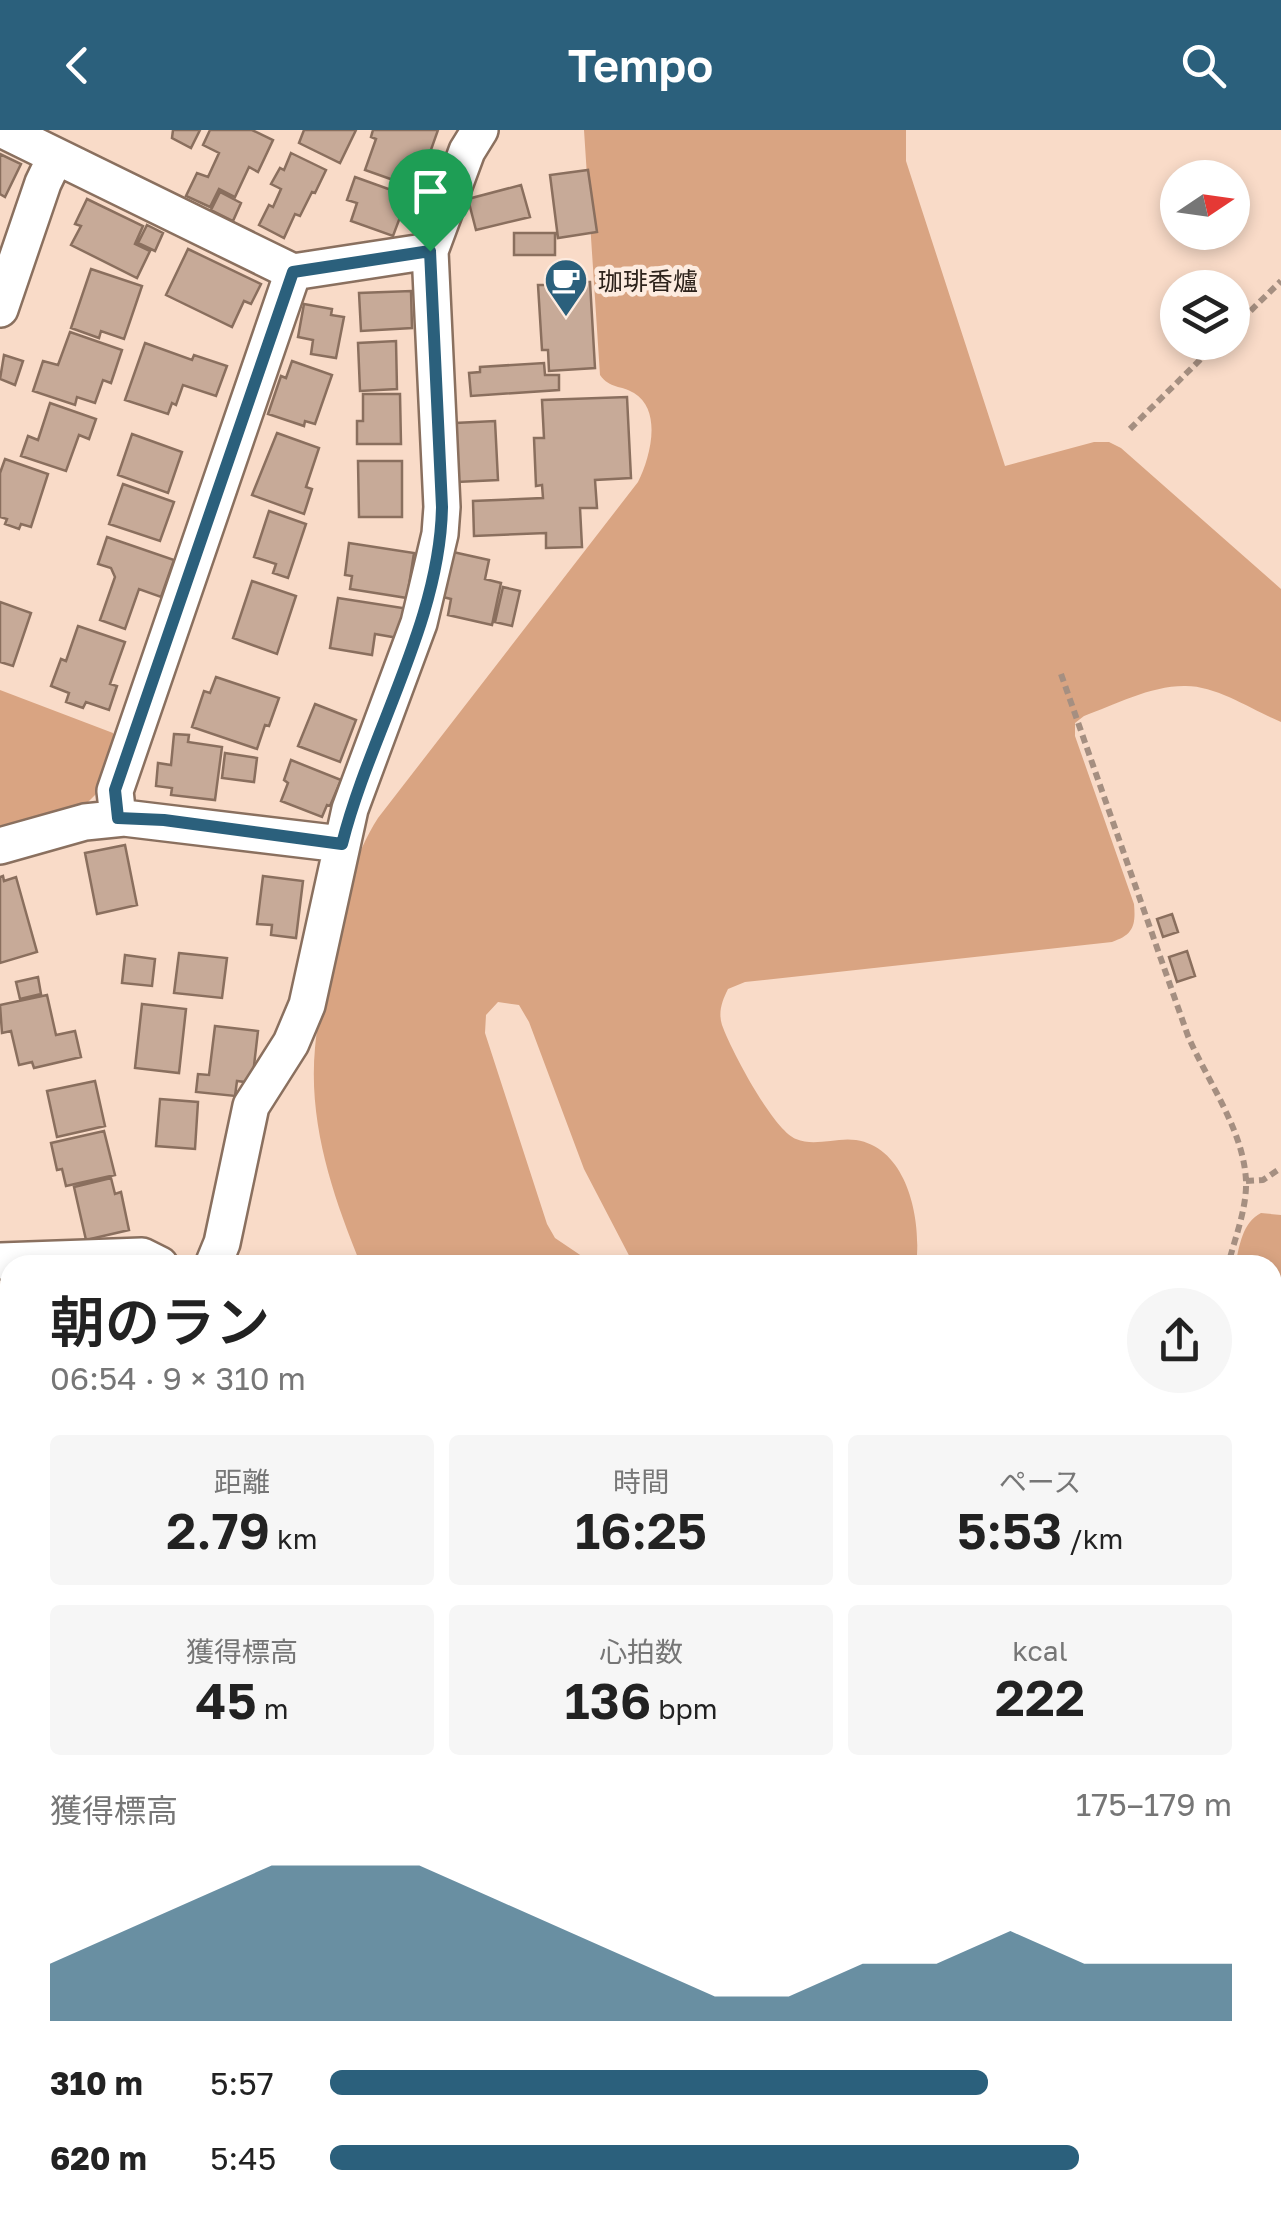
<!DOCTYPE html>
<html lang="ja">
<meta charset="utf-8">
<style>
:root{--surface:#fff;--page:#f6f6f6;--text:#222;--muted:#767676;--accent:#2b607c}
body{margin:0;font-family:"Golos Text","Noto Sans JP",sans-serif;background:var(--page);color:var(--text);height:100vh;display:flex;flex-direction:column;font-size:38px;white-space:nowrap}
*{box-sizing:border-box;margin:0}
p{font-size:32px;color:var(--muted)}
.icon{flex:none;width:55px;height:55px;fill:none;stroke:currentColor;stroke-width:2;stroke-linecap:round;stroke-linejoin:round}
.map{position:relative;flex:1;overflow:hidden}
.side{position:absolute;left:0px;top:1125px;width:1282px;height:962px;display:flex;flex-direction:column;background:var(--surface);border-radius:30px 30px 0 0;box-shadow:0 5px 15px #0003}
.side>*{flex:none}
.needle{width:65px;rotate:77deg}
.tools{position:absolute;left:1160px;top:30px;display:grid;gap:20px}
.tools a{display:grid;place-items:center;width:90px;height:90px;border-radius:50%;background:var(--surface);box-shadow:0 5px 15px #0003;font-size:50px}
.pin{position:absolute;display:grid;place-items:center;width:85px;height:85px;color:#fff;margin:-102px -42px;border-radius:50% 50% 50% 0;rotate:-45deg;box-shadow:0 0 10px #0007}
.pin .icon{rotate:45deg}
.round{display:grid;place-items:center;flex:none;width:105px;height:105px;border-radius:52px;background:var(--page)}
.overview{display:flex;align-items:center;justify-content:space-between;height:170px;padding:0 50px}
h1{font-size:55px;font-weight:600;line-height:75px}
.stats{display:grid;grid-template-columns:repeat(3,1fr);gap:15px;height:170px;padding:10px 50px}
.stats div{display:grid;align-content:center;border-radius:10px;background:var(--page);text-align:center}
.stats b{font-size:50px;font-weight:600}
.stats small{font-size:28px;font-weight:400}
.stats p{font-size:28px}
.chart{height:280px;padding:20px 50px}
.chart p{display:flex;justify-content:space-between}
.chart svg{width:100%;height:180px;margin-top:10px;fill:var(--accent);opacity:.7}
ul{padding:0 50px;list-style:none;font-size:32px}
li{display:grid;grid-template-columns:160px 120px 1fr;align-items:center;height:75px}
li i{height:25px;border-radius:12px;background:var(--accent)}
header{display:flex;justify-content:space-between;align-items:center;height:130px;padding:0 50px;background:var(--accent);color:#fff;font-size:45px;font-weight:600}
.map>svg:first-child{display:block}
.forest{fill:#d9a482}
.building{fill:#c7aa98;stroke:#8a6f5e;stroke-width:2.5}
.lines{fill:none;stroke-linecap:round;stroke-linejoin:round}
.minor-casing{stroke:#8a705f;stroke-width:40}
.path{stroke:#a58f81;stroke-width:6;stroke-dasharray:8 5;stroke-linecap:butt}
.minor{stroke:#fff;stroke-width:35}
.route-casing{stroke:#fff;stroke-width:20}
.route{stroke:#2b607c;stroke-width:12}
.labels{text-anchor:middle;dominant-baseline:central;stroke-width:9;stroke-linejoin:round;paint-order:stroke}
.poi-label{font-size:25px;fill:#2d221b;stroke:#fdebdf;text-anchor:start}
</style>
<header><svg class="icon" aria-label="back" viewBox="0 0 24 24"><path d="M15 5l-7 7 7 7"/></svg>Tempo<svg class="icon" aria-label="search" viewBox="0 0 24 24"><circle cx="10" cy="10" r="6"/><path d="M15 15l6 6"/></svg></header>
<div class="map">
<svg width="1281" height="2087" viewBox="0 0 1281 2087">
<rect width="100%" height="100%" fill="#f9dbc8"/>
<!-- forest -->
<path class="forest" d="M584 0H906V31L1005 336 1094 312H1109L1121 318 1281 459V592C1252 580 1216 555 1184 556 1150 556 1114 575 1084 586L1075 593V606L1134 774C1136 796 1133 805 1112 812L745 852 728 859C722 871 718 882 722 895 731 920 773 1000 796 1009 815 1017 836 1007 856 1010 908 1018 922 1091 916 1135H634L584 1039 529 892 519 875 498 872 486 885 485 903 547 1094 555 1108 595 1135H361C333 1066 308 994 315 918 318 882 328 847 336 812 345 767 353 727 378 688L638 352C650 328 663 281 634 263 621 255 610 259 600 245Z
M0 560 113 603 116 608 99 661 84 676 0 700Z
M1261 1083 1281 1085V1539L1272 1536V1135H1235C1240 1115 1242 1093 1261 1083Z
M10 1210V1418L0 1421V1218Z
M330 2078H688L666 2087H325Z"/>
<!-- building -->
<path class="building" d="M173 0H200L191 18 172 8Z
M210 0H252L273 10 258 42 249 37 235 67 219 59 210 77 186 66 197 43 208 47 219 23 203 15Z
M304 0H356L340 33 299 13Z
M373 0H438L421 48 402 41 399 52 365 40 376 9 371 7Z
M291 23 326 40 315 63 312 62 300 86 295 84 284 108 259 95 269 75 273 77 281 59 271 54 280 38 284 40Z
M0 24 21 34 5 67 0 64Z
M588 40 597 102 558 108 550 45Z
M355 47 408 66 393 106 351 91 357 73 347 70Z
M521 55 530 87 476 100 468 69Z
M220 62 241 73 233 91 211 80Z
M87 69 143 96 135 114 150 121 137 148 71 115 81 96 75 94Z
M147 95 163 103 155 121 138 113Z
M514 103H555V125H514Z
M188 119 261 154 251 174 244 171 232 197 166 165Z
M581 137 582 152H590L595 238 549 241 548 220H542L538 155H550V139Z
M91 139 142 156 124 209 101 201 99 208 71 198Z
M411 161 412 198 361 201 359 163Z
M304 174 332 179 331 185 344 187 336 228 311 224 313 210 298 207Z
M70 202 122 220 111 253 103 250 95 273 77 267 75 275 33 261 43 231 58 235Z
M396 211 397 259 360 261 358 213Z
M145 213 192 230 194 225 227 236 216 266 183 255 176 275 172 273 168 284 125 270Z
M4 225 23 231 15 255 0 249Z
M292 231 332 245 315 294 305 291 304 296 268 284 281 246 286 248Z
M544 233 545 245H559V260L471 266 469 243 480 242V237Z
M363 264H400L401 314H357V291H363Z
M627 267 631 348 595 350 597 378H580L582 417 546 418V403L474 406 473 371 543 368 542 355 536 356 534 308H544L542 270Z
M50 273 96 289 89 309 79 305 66 341 21 326 28 306 38 310Z
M495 291 498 350 457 352 455 293Z
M277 303 319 318 306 357 312 359 304 384 252 365Z
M132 304 182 322 168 363 118 345Z
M5 329 48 344 31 397 21 394 19 399 5 394 7 389 0 387V343Z
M358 331H402V387H359Z
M123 354 174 372 160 411 109 394Z
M269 381 306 394 288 448 273 443 276 434 254 427Z
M107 407 174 430 161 467 139 459 125 499 100 490 115 447 111 438 98 434Z
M349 413 414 423 407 468 350 459 352 446 345 445Z
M453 422 489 430 485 449 501 453 492 495 448 485 451 469 443 467Z
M252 451 296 466 277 524 233 508Z
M503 457 520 461 512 496 495 492Z
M338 468 409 479 404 509 375 504 372 525 330 518Z
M0 472 31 483 13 536 0 532Z
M78 496 125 512 110 554 117 556 109 580 86 572 83 578 66 572 69 563 51 556 61 529 66 531Z
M216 547 279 568 269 596 265 595 257 619 192 597 204 561 210 563Z
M315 574 356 590 340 632 298 616Z
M174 604 189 605 188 612 222 617 215 670 171 665 172 658 156 656 158 633 171 635Z
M225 623 257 628 254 652 222 648Z
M291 630 341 650 330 676 327 675 322 687 281 671 288 653 284 650Z
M125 715 137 775 97 784 85 723Z
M3 746 4 751 16 747 37 822 0 833V747Z
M263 746 303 751 296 808 271 805 272 795 257 794Z
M1172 784 1178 802 1163 807 1157 789Z
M1187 821 1195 846 1177 852 1169 827Z
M179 823 227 828 222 868 174 863Z
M125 825 155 829 152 856 122 853Z
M38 847 41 864 20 869 16 852Z
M47 865 56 905 75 901 81 927 34 938 32 932 19 935 11 901 2 903 0 875Z
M142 874 186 879 179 943 135 938Z
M215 896 258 901 252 953 237 951 235 966 196 962 198 944 209 945Z
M95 951 105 996 57 1007 47 961Z
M160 969 198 972 195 1019 156 1016Z
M104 1001 115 1045 66 1056 62 1039 57 1040 51 1013Z
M111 1048 115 1064 121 1062 129 1100 86 1110 74 1057Z
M1272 1546 1281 1550V1604L1275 1601 1272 1606Z
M10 1560V1635L8 1636 0 1613V1564Z
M0 1693 10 1725V1741L0 1744Z
M1281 1863V1926L1272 1923V1871L1275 1864 1279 1866Z"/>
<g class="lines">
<!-- minor casing -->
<g class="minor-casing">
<path id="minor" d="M3 0 293 142 430 121
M0 179 43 53 56 26
M118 688 115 661 293 142
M0 716 85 692 124 688 341 714
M0 1131 142 1126 160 1135
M213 1135 222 1113 251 976 291 913 307 875 350 679 419 493 440 404 442 377 430 121 467 21 480 0
M0 1524 10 1522
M1272 1645 1281 1648
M1272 1751 1281 1729
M1272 1949 1281 1951
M81 2087 86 2078"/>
</g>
<!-- path -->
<path class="path" d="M1232 199 1281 151
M1130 299 1218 212
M1061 544 1188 906C1207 950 1244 1001 1246 1051 1247 1078 1235 1108 1228 1135
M1246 1051 1263 1050 1281 1038
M0 1466H10"/>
<!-- minor -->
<use href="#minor" class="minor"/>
</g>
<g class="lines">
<!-- route casing -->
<g class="route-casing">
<path id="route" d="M430 121 442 377C440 492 370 603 342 714L164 690 118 688 115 660 293 142Z"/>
</g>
<!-- route -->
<use href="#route" class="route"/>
</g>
<!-- icons -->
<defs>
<g id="cafe-pin" transform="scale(2.25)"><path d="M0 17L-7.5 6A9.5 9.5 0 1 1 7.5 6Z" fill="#2b607c" stroke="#fdebdf"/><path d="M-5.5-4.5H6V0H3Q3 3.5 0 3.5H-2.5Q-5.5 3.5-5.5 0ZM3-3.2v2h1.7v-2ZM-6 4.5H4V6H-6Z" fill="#fff"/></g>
</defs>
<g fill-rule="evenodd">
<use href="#cafe-pin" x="566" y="150"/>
</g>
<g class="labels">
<!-- poi labels -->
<g class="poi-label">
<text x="598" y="150">珈琲香爐</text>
</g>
</g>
</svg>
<div class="tools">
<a><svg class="needle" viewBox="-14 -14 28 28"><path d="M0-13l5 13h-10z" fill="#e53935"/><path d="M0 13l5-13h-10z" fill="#767676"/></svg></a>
<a><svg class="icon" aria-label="layers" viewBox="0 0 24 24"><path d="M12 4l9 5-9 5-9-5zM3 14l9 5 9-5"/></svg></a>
</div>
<div class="pin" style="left:430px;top:121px;background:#1e9e55"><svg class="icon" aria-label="arrive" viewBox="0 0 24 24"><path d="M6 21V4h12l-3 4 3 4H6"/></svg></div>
<section class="side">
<div class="overview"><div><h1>朝のラン</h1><p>06:54 · 9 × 310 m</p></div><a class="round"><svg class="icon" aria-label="share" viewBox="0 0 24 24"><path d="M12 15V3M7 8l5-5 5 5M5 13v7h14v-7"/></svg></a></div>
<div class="stats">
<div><p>距離</p><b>2.79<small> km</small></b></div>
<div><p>時間</p><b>16:25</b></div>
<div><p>ペース</p><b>5:53<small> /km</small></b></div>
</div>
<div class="stats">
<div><p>獲得標高</p><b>45<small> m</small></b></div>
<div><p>心拍数</p><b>136<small> bpm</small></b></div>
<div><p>kcal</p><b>222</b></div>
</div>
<div class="chart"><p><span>獲得標高</span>175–179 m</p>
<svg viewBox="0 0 160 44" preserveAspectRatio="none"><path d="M0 44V30L10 22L20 14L30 6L40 6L50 6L60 14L70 22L80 30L90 38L100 38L110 30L120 30L130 22L140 30L150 30L160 30V44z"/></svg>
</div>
<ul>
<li><b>310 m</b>5:57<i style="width:73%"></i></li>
<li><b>620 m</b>5:45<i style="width:83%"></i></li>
</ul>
</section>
</div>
